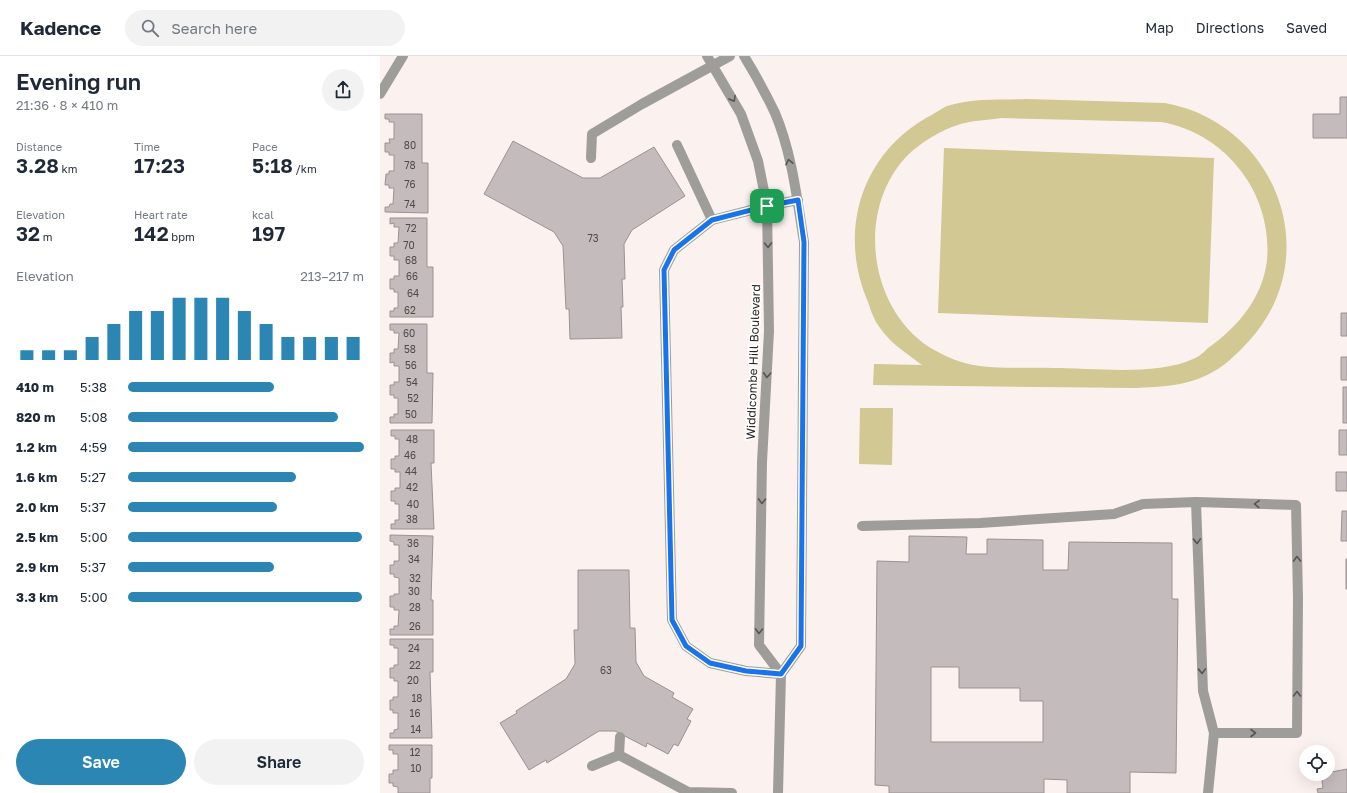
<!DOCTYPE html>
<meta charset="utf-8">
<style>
:root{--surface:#fff;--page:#f2f2f3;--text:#1f2937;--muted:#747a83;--line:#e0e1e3;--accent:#2b86b3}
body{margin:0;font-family:"Golos Text",sans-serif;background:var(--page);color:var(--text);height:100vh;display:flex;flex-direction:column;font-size:15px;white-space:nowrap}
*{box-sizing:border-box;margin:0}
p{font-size:13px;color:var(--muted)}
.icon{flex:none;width:22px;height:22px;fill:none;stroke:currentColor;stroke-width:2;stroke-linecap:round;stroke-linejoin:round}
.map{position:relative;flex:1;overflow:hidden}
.details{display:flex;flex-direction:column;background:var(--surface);width:380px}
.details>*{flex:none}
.controls{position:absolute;left:919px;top:689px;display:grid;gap:8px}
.controls a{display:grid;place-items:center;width:36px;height:36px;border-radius:50%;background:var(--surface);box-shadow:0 4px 16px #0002;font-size:20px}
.pin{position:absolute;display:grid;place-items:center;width:34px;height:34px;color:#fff;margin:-17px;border-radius:8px;box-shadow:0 2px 6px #0006}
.round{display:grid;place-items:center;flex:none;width:42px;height:42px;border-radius:21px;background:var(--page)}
.headline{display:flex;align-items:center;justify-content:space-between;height:68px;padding:0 16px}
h1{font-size:22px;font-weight:600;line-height:30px}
.stats{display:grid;grid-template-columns:repeat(3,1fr);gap:6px;height:68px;padding:4px 16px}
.stats div{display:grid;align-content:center}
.stats b{font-size:20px;font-weight:600}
.stats small{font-size:11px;font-weight:400}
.stats p{font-size:11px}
.chart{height:112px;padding:8px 16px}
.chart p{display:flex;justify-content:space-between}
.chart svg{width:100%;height:72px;margin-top:4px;stroke:var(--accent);stroke-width:6}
.button{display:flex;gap:8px;margin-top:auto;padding:8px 16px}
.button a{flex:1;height:46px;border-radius:24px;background:var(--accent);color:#fff;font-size:16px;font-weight:600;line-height:46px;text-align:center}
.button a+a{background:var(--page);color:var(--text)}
ul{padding:0 16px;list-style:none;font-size:13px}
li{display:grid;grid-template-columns:64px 48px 1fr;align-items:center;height:30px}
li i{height:10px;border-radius:5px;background:var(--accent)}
header{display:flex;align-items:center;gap:24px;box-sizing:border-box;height:56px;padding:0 20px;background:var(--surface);border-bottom:1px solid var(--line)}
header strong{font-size:19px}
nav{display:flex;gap:22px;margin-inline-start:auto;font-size:14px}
.search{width:280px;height:36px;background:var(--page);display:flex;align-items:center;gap:10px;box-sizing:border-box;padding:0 14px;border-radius:22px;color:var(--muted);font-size:15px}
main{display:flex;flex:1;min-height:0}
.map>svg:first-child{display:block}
.green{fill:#d1c893;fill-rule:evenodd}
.building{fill:#c4bbbd;stroke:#9a9293;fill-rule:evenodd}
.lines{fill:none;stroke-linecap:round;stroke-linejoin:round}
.minor{stroke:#9f9d9a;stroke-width:10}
.oneway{stroke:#585453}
.route-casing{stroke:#fff;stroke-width:8}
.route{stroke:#1a73e8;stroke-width:5}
.labels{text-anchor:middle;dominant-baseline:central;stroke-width:3.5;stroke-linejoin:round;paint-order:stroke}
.number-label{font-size:10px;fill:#4f4a4a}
.street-label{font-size:12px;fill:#282424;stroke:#fff}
</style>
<header>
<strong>Kadence</strong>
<div class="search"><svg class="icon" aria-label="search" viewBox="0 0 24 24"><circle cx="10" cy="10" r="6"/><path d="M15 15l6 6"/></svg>Search here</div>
<nav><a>Map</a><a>Directions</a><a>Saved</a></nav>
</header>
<main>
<section class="details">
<div class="headline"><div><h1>Evening run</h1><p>21:36 · 8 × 410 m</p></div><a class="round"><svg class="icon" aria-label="share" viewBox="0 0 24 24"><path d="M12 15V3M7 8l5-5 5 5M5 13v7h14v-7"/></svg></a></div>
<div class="stats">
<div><p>Distance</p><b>3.28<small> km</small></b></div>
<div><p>Time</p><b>17:23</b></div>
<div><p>Pace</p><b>5:18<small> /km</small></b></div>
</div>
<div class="stats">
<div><p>Elevation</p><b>32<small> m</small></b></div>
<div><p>Heart rate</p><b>142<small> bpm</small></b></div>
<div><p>kcal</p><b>197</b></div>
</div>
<div class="chart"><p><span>Elevation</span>213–217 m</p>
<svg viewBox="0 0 160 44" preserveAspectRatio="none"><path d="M5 44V38M15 44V38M25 44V38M35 44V30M45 44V22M55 44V14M65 44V14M75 44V6M85 44V6M95 44V6M105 44V14M115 44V22M125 44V30M135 44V30M145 44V30M155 44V30"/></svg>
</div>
<ul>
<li><b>410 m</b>5:38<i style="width:62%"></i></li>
<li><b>820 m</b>5:08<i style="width:89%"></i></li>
<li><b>1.2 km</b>4:59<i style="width:100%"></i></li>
<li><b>1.6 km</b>5:27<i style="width:71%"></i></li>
<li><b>2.0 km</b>5:37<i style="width:63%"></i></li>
<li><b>2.5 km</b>5:00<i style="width:99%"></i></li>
<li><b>2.9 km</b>5:37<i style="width:62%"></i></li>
<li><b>3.3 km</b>5:00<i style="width:99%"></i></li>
</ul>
<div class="button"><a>Save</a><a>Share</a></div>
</section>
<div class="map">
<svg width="967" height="737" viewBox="0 0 967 737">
<rect width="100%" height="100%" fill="#fbf2ef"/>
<!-- green -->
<path class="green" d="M646 43 785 47C896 67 947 200 869 285 857 298 844 311 827 319 805 330 780 331 756 332L493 329 494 308 542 309C524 295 509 287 496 266 493 260 490 253 488 246 458 177 480 100 546 62 553 59 560 53 567 50 592 42 621 44 646 43ZM621 62 781 66C846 77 893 138 887 204 883 241 858 271 828 292 824 296 819 301 813 303 776 320 713 312 673 312 649 311 624 313 600 310 582 308 564 300 549 291 487 250 476 150 529 98 543 85 566 71 585 67 596 64 609 64 621 62Z
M564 92 834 102 828 267 558 257Z
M480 352H513L512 409 479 408Z"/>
<!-- building -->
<path class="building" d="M960 41H967V82H933V58H960Z
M5 58H42V107H48V157L5 156V151H9L10 148H13L14 132H9V129H5L6 118H9V115H14V99H9V96H5V87H10L9 83H14V66H9V63H5Z
M133 85 203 122H220L274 91 305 140 252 174 244 188 245 223H242L243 251H241L242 282 190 283 189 253H186L183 190 174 176 104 138Z
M10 162H47V211H53V261H10V255H14V252H18V236H14V233H10V223H14V220H19V204H14V200H10V191H14V187H18L19 171H14V167L10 168Z
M961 257H967V280H961Z
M10 268H47V317H53L52 367H10V361H14V358H18V342H14V339H10V329H14V326H19V310H14V306L10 307V297H14V293H18L19 277H14V274H10Z
M961 301H967V324H961Z
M963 331H967V367H963Z
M11 374H54V407H51L54 473H11V468H15V464H19V448H15V445H11V435H15V432H20V416H15V413H11V403H15V400H19V383H15V380H11Z
M959 374H967V399H959Z
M956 416H967V435H956Z
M962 455H967V485H961Z
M10 479 53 480 51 544H53V579H10V573H14V570H18L19 554H14V551H10V540H14V538H19V522L14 521V518H10V509H14V505H19V489H14V486L10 485Z
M529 480 587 481 586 498H607V483L663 484V514H688L689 486 792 487V543H798L796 717 750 716V737H687V724L664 723V737H509V730L495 729 497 505 529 506ZM551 611H579V632H640V645H663V686H551Z
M966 503H967V533H966Z
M198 514H249L250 572H255L256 606 264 620 294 637 292 641 313 653 307 663 311 665 298 690 294 688 288 698 267 687 266 691 235 675H219L167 707 166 704 149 714 120 667 137 657 136 655 186 623 195 608 194 574H198Z
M10 583H53V616H50L52 682H10V677H14V674L18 673V657H13V654H10V644H13V641H18V625H14V622H10V612H14V609H18V592H14V589H10Z
M9 689H52V722H50V737H18V731L13 730V727H9V718H13V714H18V698H13V694H9Z
M967 713V737H938L937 733 943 732 941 718Z"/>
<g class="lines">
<!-- minor -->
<path class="minor" d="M327 0 361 58 378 105 387 150 389 275 382 406 379 589 401 618
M364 0C375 18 386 38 395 57 412 97 417 143 424 186L421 590 401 618 398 737
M0 38 23 0
M297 89 332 164
M211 102 212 78 262 48 350 0
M816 446 823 635 834 677 828 737
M482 470 600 467 734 458 763 448 816 446 916 449 918 542 917 677H834
M401 618 366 615 330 607 306 590 292 564 284 214 294 194 332 164 387 150 418 144
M240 681 239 699 308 736 352 737
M212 710 239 699"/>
</g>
<!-- one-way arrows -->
<defs><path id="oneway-chevron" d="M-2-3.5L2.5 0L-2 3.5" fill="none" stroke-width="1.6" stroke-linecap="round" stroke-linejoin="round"/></defs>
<g class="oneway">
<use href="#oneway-chevron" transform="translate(353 43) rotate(61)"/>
<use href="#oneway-chevron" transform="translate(409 106) rotate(-103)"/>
<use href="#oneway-chevron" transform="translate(388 189) rotate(89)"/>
<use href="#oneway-chevron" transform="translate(387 319) rotate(93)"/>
<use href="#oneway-chevron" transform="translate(382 445) rotate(91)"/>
<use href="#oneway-chevron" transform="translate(877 448) rotate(-178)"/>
<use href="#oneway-chevron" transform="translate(817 485) rotate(88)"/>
<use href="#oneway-chevron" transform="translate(917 503) rotate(-91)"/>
<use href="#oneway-chevron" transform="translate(379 575) rotate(91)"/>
<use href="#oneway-chevron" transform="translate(822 615) rotate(88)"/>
<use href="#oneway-chevron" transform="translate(917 638) rotate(-90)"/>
<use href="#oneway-chevron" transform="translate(873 677)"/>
</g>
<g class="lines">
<!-- route casing -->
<g class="route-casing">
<path id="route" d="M418 144 424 186 421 590 401 618 366 615 330 607 306 590 292 564 284 214 294 194 332 164 387 150Z"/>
</g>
<!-- route -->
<use href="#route" class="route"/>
</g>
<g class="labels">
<!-- number labels -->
<g class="number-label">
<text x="30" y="89">80</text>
<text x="30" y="109">78</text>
<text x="30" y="128">76</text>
<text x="30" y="148">74</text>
<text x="31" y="172">72</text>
<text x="213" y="182">73</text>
<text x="29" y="189">70</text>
<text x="31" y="204">68</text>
<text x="32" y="220">66</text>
<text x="33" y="237">64</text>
<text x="30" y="254">62</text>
<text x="29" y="277">60</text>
<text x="30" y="293">58</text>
<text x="31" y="309">56</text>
<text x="32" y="326">54</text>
<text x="33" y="342">52</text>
<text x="31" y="358">50</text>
<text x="32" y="383">48</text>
<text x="30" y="399">46</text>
<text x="31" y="415">44</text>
<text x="32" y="431">42</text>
<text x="33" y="448">40</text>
<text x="32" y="463">38</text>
<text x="33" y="487">36</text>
<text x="34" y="503">34</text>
<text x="35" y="522">32</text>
<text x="34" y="535">30</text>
<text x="35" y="551">28</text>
<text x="35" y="570">26</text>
<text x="34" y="592">24</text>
<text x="35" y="609">22</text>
<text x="226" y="614">63</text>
<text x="33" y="624">20</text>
<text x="37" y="642">18</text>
<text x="35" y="657">16</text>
<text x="36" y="673">14</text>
<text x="35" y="696">12</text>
<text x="36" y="712">10</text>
</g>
<!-- street labels -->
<g class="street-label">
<text transform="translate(373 306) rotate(-88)">Widdicombe Hill Boulevard</text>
</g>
</g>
</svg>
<div class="controls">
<a><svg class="icon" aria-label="locate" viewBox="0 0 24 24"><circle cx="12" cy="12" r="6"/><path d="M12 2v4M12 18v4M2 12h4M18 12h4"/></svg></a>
</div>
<div class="pin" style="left:387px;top:150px;background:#1e9e55"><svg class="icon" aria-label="arrive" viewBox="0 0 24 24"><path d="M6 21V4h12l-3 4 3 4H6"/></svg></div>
</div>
</main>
